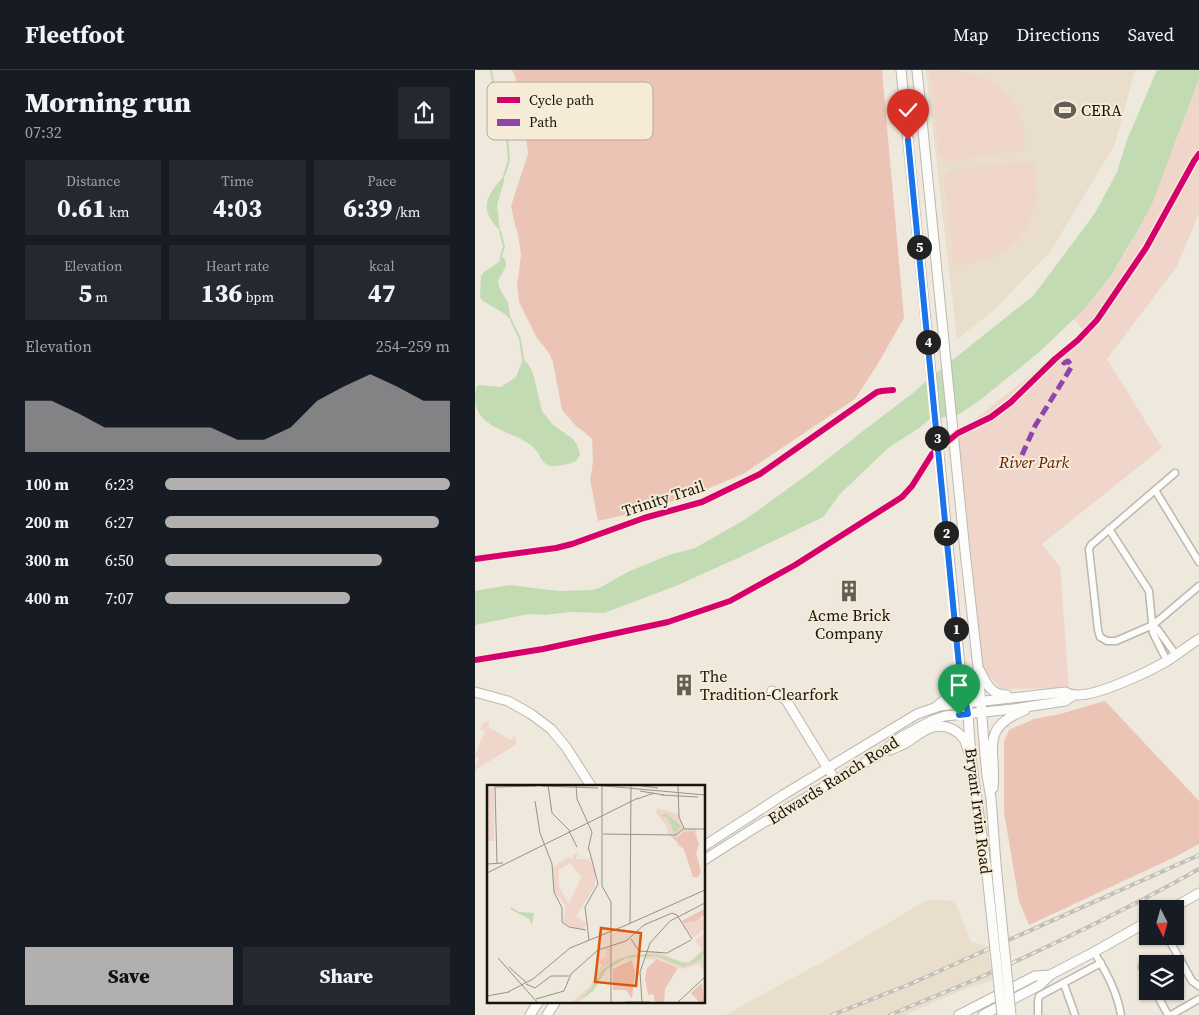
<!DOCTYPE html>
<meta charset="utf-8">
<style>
:root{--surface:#171b24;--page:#242831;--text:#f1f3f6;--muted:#9ea1a6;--line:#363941;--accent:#b1b0ae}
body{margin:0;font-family:"Source Serif 4",serif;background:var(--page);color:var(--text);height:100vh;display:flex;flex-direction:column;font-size:19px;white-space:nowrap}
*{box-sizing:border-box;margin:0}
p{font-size:16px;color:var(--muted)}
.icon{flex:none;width:28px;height:28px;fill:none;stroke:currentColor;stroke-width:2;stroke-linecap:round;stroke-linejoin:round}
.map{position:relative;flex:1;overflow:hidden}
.side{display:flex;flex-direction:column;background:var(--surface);width:475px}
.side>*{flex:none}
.needle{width:32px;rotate:174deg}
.controls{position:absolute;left:664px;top:830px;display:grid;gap:10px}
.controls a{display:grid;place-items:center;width:45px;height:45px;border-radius:0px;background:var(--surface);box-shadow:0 1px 4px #0004;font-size:25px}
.pin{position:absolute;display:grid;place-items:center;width:42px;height:42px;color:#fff;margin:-51px -21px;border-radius:50% 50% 50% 0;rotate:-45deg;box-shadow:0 0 5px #0007}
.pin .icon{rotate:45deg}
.km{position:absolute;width:25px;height:25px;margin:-12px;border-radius:50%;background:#222;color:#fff;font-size:14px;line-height:25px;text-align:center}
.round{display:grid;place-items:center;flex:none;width:52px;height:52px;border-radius:0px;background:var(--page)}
.overview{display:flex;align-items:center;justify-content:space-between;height:85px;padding:0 25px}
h1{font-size:28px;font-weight:800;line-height:38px}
.figures{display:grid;grid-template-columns:repeat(3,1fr);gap:8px;height:85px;padding:5px 25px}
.figures div{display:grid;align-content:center;border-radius:0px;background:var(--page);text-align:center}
.figures b{font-size:25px;font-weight:800}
.figures small{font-size:14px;font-weight:400}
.figures p{font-size:14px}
.chart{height:140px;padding:10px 25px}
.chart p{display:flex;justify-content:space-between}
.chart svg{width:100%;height:90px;margin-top:5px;fill:var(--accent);opacity:.7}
.primary-button{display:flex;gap:10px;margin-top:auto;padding:10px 25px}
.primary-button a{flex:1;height:58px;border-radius:0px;background:var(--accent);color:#111;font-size:20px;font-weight:800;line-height:58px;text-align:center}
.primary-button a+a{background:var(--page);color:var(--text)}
ul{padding:0 25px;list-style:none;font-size:16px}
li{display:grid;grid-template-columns:80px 60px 1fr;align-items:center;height:38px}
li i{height:12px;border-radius:6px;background:var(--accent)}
header{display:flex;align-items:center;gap:30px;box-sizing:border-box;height:70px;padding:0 25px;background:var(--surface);border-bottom:1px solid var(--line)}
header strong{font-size:24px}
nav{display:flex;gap:28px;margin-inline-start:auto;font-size:18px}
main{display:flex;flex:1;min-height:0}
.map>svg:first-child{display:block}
.built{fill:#e8decb}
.green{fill:#f0d5ca}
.forest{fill:#ecc4b6}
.water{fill:#c3dbb3}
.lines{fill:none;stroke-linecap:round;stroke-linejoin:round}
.stream{stroke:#c3dbb3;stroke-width:2}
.street-casing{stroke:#bcb8af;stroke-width:9}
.secondary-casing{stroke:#bcb8af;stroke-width:11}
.street{stroke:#fcfcfa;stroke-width:6}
.secondary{stroke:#fcfcfa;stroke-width:9}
.rail-casing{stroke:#c1bfbc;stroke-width:4}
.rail{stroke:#f5ebd6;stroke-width:2;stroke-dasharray:5.5;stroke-linecap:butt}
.secondary-bridge-casing{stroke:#bcb8af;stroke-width:11;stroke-linecap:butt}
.secondary-bridge{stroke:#fcfcfa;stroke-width:9}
.quiet{stroke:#8e44ad;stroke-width:5;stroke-dasharray:10 5;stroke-linecap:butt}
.cycleway-casing{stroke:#f5ebd6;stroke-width:9}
.cycleway{stroke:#d6006c;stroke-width:6}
.route-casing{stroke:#fff;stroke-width:10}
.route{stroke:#1a73e8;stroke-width:6}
.labels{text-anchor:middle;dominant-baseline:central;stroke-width:4;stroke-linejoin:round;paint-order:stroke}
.poi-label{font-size:16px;fill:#18140d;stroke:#f5ebd6;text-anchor:start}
.park-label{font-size:16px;font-style:italic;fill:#621603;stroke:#f5ebd6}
.street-label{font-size:16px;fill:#18140d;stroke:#f5ebd6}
.inset-road{fill:none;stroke:#98938a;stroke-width:1}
.view{fill:#de560c;fill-opacity:0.15;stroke:#de560c;stroke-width:2.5}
.inset-edge{fill:none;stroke:#18140d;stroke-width:2.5}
.key{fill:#f5ebd6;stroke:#b3aa9a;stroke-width:1}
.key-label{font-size:14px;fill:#18140d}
</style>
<header>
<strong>Fleetfoot</strong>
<nav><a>Map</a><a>Directions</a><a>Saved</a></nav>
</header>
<main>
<section class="side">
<div class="overview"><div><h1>Morning run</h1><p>07:32</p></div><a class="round"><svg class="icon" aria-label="share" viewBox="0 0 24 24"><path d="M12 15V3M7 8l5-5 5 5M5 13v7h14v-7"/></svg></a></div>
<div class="figures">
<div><p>Distance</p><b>0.61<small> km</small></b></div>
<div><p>Time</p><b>4:03</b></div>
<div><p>Pace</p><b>6:39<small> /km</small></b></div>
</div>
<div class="figures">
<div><p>Elevation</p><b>5<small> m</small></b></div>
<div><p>Heart rate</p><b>136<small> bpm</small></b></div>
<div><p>kcal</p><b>47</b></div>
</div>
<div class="chart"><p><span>Elevation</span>254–259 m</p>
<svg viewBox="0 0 160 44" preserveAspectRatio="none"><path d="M0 44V19L10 19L20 25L30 32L40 32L50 32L60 32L70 32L80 38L90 38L100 32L110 19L120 12L130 6L140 12L150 19L160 19V44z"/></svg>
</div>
<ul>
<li><b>100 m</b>6:23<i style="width:100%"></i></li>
<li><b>200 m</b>6:27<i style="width:96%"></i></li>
<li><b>300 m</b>6:50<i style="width:76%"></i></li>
<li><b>400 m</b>7:07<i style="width:65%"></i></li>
</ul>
<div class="primary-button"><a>Save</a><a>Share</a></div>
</section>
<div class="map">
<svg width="724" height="945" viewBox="0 0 724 945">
<rect width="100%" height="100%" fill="#eee8dd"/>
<!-- built -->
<path class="built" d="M451 0H660L640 74 575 182 518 241 482 269Z
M452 830 480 831 486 848 496 872 513 876 517 910 485 921 430 945H250L351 890Z"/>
<!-- green -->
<path class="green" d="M479 0C506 4 535 16 545 44 549 55 549 68 551 80L473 92 464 84 455 1Z
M724 9V143L702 196 632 289 687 378 567 474 585 497 594 618 526 619 508 598 483 363 610 262 599 249C665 186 692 92 724 9Z
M542 92 544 93 559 92 560 118 564 126C560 137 557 148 550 159 536 184 507 193 479 195L469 108 476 100Z
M11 651 15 652 13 657 36 670 39 666H40L41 672 40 675 0 700V697L4 688 0 686V685L10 661 5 659 8 653Z"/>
<!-- forest -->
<path class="forest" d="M37 0H407L429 248 401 297 380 329 268 404 215 426 149 445 123 451 115 409 117 400 118 389 117 369 108 361 101 356 87 340 78 292 74 283 62 268 44 232 42 213 44 203 46 184 43 164 40 155 36 136 53 84 51 64 47 45 43 15 40 6Z
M630 631 724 731V774L700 787 554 855 544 831 529 742V672L534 660 559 649 585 644Z"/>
<!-- water -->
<path class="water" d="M682 0H724V9L677 134 663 160 637 204 611 237 599 249 563 283 504 331 481 346 456 348 444 358 413 378 365 424 348 447 263 488 203 515 129 543 95 542 69 545 54 544 0 555V521L34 515 84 521 117 520 124 518 155 501 194 485 220 478 271 449 340 399 388 361 438 323 450 312 559 225 620 143 642 102 652 70Z
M29 106V111L22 135 25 161C3 138 11 127 29 106Z
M26 186 30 189 31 196 23 211 24 217 33 233 36 250 30 244 8 231 5 227 6 206 9 202 24 192Z
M48 289 53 294 58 303 67 341 78 355 98 369 102 375 105 384C105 385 102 390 101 391 97 394 79 397 75 396 66 394 64 381 57 376 39 361 1 359 0 329 0 324 0 319 3 315L26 317 41 307Z"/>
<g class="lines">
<!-- stream -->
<path class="stream" d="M16 0 19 18 31 54 34 90 29 106
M25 161 29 177 26 186
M36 250 45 269 48 289"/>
<!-- street casing -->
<g class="street-casing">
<path id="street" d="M700 403 616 475 614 479 623 560 625 567 632 571H641L678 555 724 516
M680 420 724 492
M634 459 674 521 678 563 692 591
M678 555 683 560 701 585
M692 866 717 911 724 916
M619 882C631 902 642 921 646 945
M667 897 672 907
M589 914 600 945
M680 921 693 945
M563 945V932L564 926 626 893
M696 945 724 929"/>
</g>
<!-- secondary casing -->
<g class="secondary-casing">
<path id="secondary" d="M426 0 485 596 493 644 496 688 511 795
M442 0 489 472 503 597 510 685 512 706 516 728 521 794
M505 601C511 613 516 625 532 625
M297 621 311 630 360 710
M0 622 33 631 56 644 76 659 91 677 116 716
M462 636C477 624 480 620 484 602
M415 680C419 678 425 676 429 674 444 665 458 650 477 659 481 661 486 665 489 669 491 673 492 677 493 680
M518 718C522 679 503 659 550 640
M229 776 308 725 442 644 465 636 590 622C594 624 597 625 601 625 623 626 673 602 692 591 703 584 713 576 724 569
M229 790 281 757 403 685 426 667 458 650 470 646 538 639 590 631 599 625
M696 839 724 823
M55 945 64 931
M72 945 81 931
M484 945 560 906 575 905
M508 945 565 915 575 905 619 882 672 852"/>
</g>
<!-- street -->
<use href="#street" class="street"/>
<!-- secondary -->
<use href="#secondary" class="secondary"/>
<!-- rail casing -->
<g class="rail-casing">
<path id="rail" d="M357 945 433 915 724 785
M415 945C445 932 476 920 506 907 580 874 653 839 724 799"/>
</g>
<!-- rail -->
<use href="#rail" class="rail"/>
<!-- secondary-bridge casing -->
<g class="secondary-bridge-casing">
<path id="secondary-bridge" d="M521 794 536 945
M511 795 527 945"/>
</g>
<!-- secondary-bridge -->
<use href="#secondary-bridge" class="secondary-bridge"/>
<!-- quiet -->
<path class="quiet" d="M547 385 560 356 597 296 593 291 589 293 584 286"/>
<!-- cycleway casing -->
<g class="cycleway-casing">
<path id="cycleway" d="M0 489 81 478 97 474 169 448 227 432 285 404 402 322 407 321 418 320
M0 590 68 579 193 552 255 531 320 495 427 427 437 416 457 384 483 363 516 347 536 332 580 289 603 270 622 250 671 178 719 91 724 84"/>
</g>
<!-- cycleway -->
<use href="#cycleway" class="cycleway"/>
</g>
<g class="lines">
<!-- route casing -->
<g class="route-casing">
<path id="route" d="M433 70 484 596 493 644 484 645"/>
</g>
<!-- route -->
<use href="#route" class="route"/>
</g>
<!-- icons -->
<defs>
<g id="stadium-bare" transform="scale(1.725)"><path d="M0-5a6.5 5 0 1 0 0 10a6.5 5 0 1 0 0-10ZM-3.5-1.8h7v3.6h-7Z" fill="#635e56" stroke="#f5ebd6" stroke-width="2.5" paint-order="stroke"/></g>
<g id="building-bare" transform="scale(1.725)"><path d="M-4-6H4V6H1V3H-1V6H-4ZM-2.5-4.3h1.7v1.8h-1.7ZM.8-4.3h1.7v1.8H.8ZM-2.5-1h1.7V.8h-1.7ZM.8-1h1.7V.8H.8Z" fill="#635e56" stroke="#f5ebd6" stroke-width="2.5" paint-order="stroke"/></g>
</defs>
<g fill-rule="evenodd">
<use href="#stadium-bare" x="590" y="40"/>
<use href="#building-bare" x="374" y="521"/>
<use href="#building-bare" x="209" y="615"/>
</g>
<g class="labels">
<!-- poi labels -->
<g class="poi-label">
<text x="606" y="40">CERA</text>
<text x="374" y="545" text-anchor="middle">Acme Brick<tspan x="374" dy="18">Company</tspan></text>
<text x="225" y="606">The<tspan x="225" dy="18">Tradition-Clearfork</tspan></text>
</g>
<!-- park labels -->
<g class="park-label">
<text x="559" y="392">River Park</text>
</g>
<!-- street labels -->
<g class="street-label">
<text transform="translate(188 428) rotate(-18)">Trinity Trail</text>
<text transform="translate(358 710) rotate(-32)">Edwards Ranch Road</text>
<text transform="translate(504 741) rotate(83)">Bryant Irvin Road</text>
</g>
</g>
<!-- overview -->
<g transform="translate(12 715)">
<rect width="218" height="218" fill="#eee8dd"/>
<path d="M0 3H7V56H0ZM170 23 191 29 197 43 209 44 211 67 198 68 197 63 190 61V55L181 49 179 40 169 28ZM87 69H91L89 74H102L108 87V101L89 131 99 138 97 144 84 142 76 137 79 121 67 106 66 82 82 72 85 74ZM83 78 94 92 82 119 72 102V85ZM216 133 217 144 206 153 196 138ZM217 149V186L212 179 195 184 175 175 158 174 162 166H170L194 177 204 176 215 165 208 155ZM119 163H123L124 178 116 182 101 207 91 217H85L102 202 115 181 112 176 120 171Z" fill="#f0d5ca" fill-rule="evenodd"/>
<path d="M207 46 212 59 209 67 214 87 211 92H206L197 64 183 50 190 53 197 47ZM217 124V130L209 136 196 138 195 136ZM170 174 191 183 178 204 177 217H168L166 209 161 210 158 194 160 183ZM145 175 148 188 145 214 139 205H126V184ZM215 198 217 217H212L204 208Z" fill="#ecc4b6"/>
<path d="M179 28 194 41 188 50 180 32 173 31ZM24 122 32 127 47 128 45 140 42 134 23 124ZM217 165 214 175 217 184 213 175 196 182 169 171 139 173 119 185 106 206 91 217 104 203 116 184 132 174 145 170 169 169 201 179Z" fill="#c3dbb3"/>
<path class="inset-road" d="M61 0 65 28 83 46M89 0 90 14 105 47 101 65M108 0 218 10M115 0V101L124 117V217M148 0 171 3M55 1 111 3M153 6 177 10M174 10 211 12M150 14 167 8M48 16 53 48 65 79 67 107 75 123V137L82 142 99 145M197 44H218M82 46 90 62M116 49 189 50 197 43 192 32 191 0M0 79 16 78M10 79 8 2 49 1M0 88 151 13M143 139 144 0M137 141 218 105M144 154 152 166 180 168 204 155M102 155 98 122 111 99 102 64M11 173 50 217M22 182 40 198M39 199 48 203 64 191H82M21 207 46 194 83 163 137 141M0 211 22 207M49 214 77 206 84 189 111 165 139 156 157 140 185 128 190 130 205 154M138 217H163M155 217 153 187 163 158 183 136 218 118M191 217 218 192"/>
<path class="view" d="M114 143 154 148 149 201 108 197Z"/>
<rect width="218" height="218" class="inset-edge"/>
</g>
<!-- legend -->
<rect x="12" y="12" width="166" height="58" rx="8" class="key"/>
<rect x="22" y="27" width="23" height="6" fill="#d6006c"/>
<rect x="22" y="49" width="23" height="7" fill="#8e44ad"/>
<g class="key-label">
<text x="54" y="35">Cycle path</text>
<text x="54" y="57">Path</text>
</g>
</svg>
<div class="controls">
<a><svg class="needle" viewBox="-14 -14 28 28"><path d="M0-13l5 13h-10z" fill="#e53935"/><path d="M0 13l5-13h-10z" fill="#9ea1a6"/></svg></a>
<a><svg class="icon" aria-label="layers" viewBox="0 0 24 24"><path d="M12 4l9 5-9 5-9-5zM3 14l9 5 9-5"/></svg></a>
</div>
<div class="pin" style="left:484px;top:645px;background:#1e9e55"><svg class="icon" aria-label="arrive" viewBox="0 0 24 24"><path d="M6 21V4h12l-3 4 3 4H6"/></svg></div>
<div class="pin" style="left:433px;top:70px;background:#d93025"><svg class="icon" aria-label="check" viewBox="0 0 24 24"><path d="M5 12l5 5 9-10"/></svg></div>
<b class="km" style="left:481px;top:559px">1</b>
<b class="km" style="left:471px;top:463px">2</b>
<b class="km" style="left:462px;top:368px">3</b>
<b class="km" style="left:453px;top:272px">4</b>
<b class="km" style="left:444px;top:177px">5</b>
</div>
</main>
